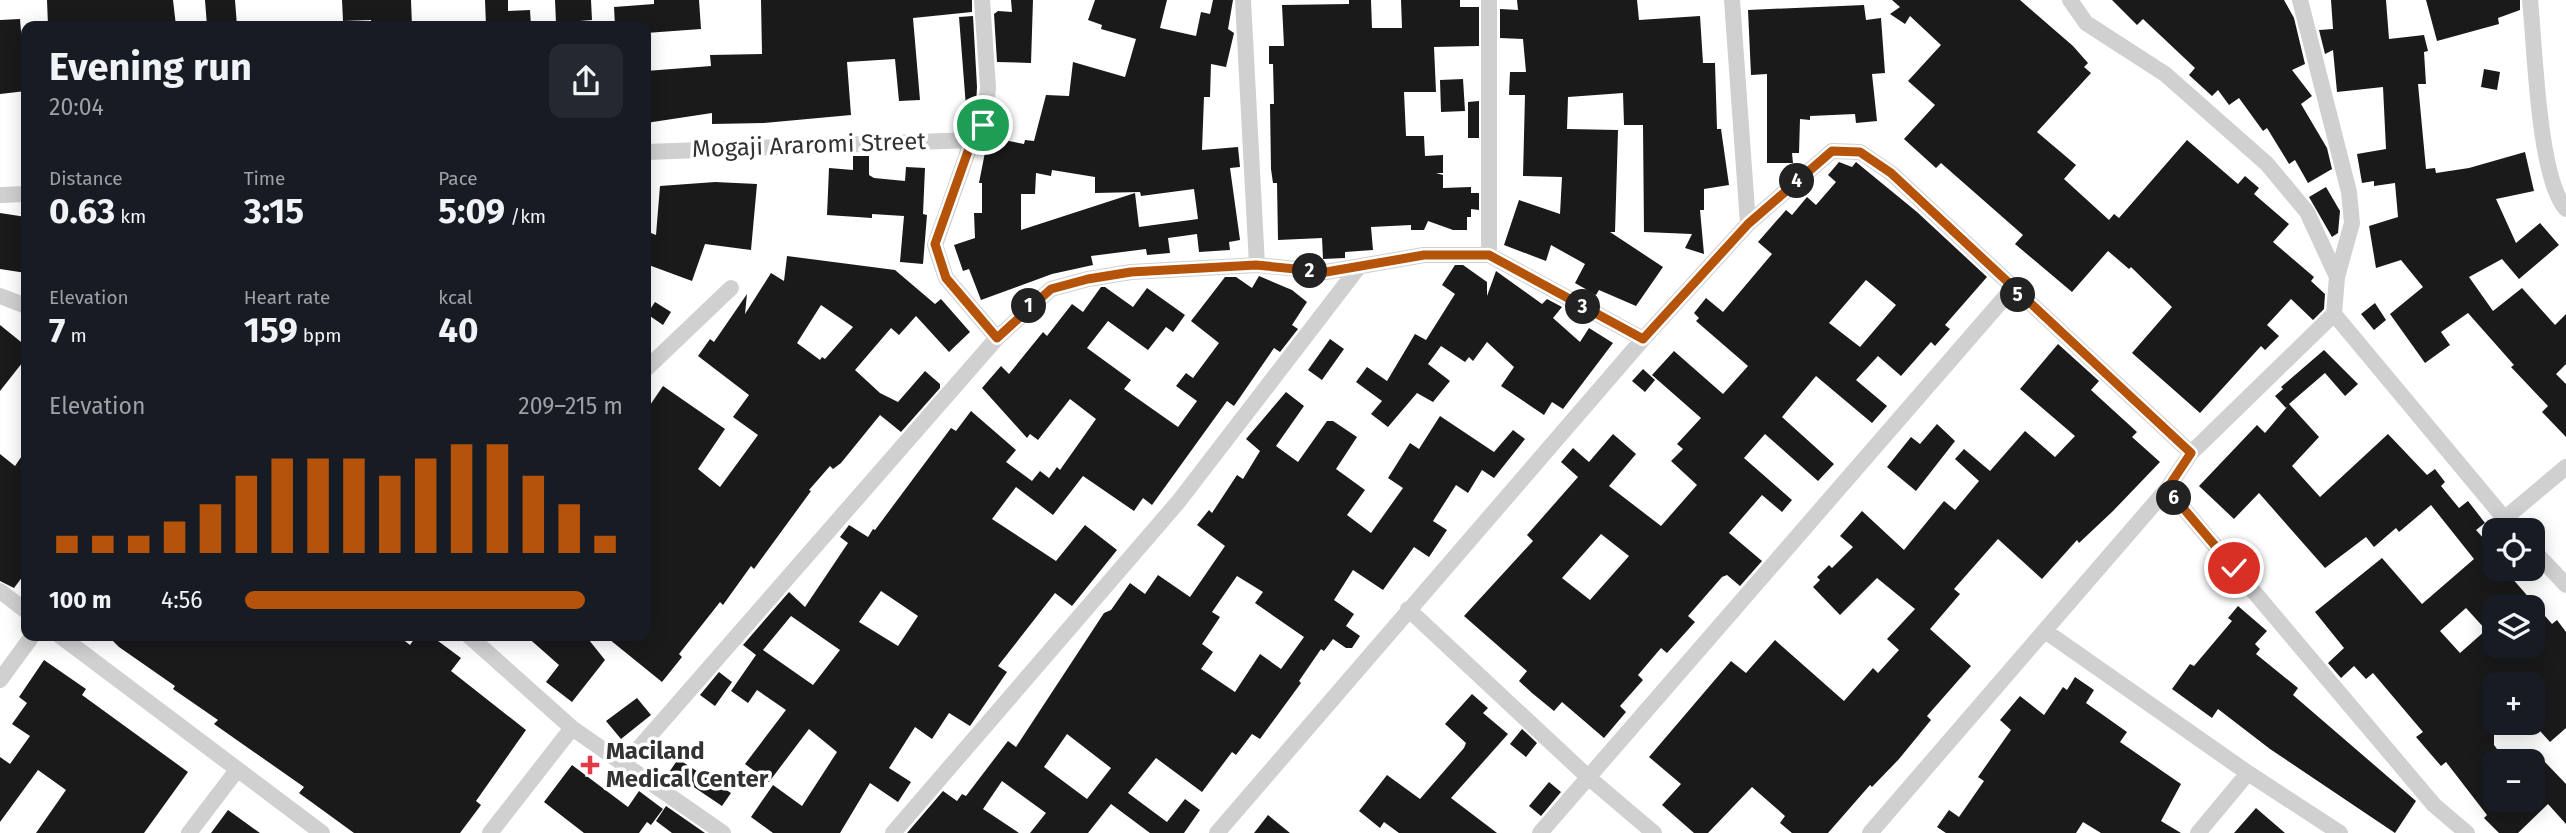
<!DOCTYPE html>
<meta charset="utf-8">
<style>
:root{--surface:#171b24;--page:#242831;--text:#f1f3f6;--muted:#9ea1a6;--accent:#b45309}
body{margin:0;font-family:"Fira Sans",sans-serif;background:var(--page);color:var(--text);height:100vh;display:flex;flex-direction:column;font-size:26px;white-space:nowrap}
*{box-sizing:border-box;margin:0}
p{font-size:23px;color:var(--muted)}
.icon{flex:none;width:38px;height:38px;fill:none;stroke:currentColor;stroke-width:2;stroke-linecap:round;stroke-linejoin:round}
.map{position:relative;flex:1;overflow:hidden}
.details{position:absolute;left:21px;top:21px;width:630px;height:620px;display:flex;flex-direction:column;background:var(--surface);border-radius:14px;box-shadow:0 4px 18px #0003}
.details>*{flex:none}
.controls{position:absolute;left:2482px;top:518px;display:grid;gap:14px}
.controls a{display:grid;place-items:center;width:63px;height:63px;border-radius:14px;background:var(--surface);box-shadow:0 4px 18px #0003;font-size:35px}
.pin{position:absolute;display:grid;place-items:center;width:60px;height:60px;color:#fff;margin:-30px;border:4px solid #fff;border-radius:50%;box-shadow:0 2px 7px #0007}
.km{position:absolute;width:35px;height:35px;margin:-18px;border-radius:50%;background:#222;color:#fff;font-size:19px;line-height:35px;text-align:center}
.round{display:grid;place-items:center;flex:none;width:74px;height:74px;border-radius:14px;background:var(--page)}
.headline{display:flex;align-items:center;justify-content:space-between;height:119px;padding:0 28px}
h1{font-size:38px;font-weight:700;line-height:52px}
.stats{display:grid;grid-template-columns:repeat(3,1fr);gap:10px;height:119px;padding:7px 28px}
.stats div{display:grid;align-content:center}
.stats b{font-size:35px;font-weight:700}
.stats small{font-size:19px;font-weight:400}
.stats p{font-size:19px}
.chart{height:196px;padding:14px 28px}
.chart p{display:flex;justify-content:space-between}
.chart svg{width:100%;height:126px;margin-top:7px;stroke:var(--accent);stroke-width:6}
ul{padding:0 28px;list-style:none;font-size:23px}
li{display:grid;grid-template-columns:112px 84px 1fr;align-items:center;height:52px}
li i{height:18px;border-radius:9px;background:var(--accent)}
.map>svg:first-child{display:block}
.building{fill:#1a1a1a;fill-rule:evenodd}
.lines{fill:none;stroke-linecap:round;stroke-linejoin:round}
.street{stroke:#d0d0d0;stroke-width:16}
.route-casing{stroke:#fff;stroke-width:14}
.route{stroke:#b45309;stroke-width:9}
.poi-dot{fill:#e63946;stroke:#fff;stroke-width:2.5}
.labels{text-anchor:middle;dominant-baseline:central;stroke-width:7;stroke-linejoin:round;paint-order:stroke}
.street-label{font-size:24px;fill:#333;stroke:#fff}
.poi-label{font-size:24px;font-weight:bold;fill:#333;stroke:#fff;text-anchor:start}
</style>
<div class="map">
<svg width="2566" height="833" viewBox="0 0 2566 833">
<rect width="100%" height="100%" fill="#fff"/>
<!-- building -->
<path class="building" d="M47 0H173L176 26H48Z
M205 0H235L237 26H207Z
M342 0H411L412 26H372L371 20 343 21Z
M485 0H508V11L530 10 531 26H486Z
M555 0H591L592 20 556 23Z
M654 0H699L701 29 646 33V26H615L614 7 654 4Z
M761 0H972V12L913 18 920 100 899 101 895 59 847 62 851 115 764 123 712 124V113L646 123V71L711 66 710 55 762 54Z
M1011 0H1033L1031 63 997 62 994 14 998 11 1012 12Z
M1095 0H1167L1160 28 1196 36 1201 12 1210 14 1213 0H1233L1228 29 1234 33 1226 67 1211 64 1210 97H1204L1202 150 1238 147 1240 167 1230 168 1240 240 1229 242 1230 250 1199 252 1197 234 1168 238 1170 253 1147 255 1146 249 1091 256 1093 265 1052 274 981 300 969 269 963 271 954 245 975 238 974 213H982V183H979L988 137 1024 144 1025 140 1034 141 1046 95 1069 96 1073 62 1125 77 1136 39 1101 29 1102 25 1088 20ZM1052 170 1095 177V193L1140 192 1141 196 1194 189 1198 219 1139 227 1135 193 1021 230V194H1035L1036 173 1051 176Z
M1349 0H1371L1372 28H1402L1401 0H1460V7H1479V46L1434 47 1436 92H1404L1406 136H1424L1425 156 1443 155V173H1436L1443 175V188L1471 187V193H1479V210L1471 209V217H1467V230H1453L1428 221 1424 230H1411V225L1371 227 1373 250 1345 252V258L1323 259 1322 238 1278 240 1277 183H1273L1271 169 1270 104H1274L1273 64H1269V46H1284L1282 5 1349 4Z
M1517 0H1637L1639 20 1700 16 1703 63H1715L1717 129H1721L1729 185 1704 189V210H1700L1704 254 1685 248 1692 234 1644 232 1643 125H1624L1623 93 1568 97 1567 129 1618 130 1615 232H1610L1663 267 1636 306 1599 290 1596 295 1575 283 1585 264 1551 245 1546 261 1504 245 1519 200 1560 214 1562 177 1523 176 1525 95H1509L1510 72H1526L1523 39 1500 38V9L1518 10Z
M1892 0H2020L2073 46 2088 63 2084 67 2091 73 2037 132 2076 165 2064 179 2109 220 2114 214 2119 218 2187 140 2238 184 2245 176 2259 188 2254 194 2289 224 2273 242 2314 277 2311 281 2325 294 2324 309 2313 320 2291 299 2267 325 2279 336 2265 350 2261 346 2200 413 2132 353 2172 307 2131 267 2129 269 2108 251 2072 292 2015 244 2023 235 1941 163 1936 168 1904 139 1935 105 1908 81 1941 45 1910 16 1905 24 1890 14 1900 7Z
M2112 0H2284L2294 18 2305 64 2292 70 2312 96 2301 104 2327 148 2332 169 2308 183 2295 160 2289 164 2267 128 2263 131 2239 98 2229 105 2218 90 2212 96 2189 75 2195 68 2143 19 2137 25Z
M2331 0H2386L2389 39 2424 35 2428 51 2424 52 2426 84H2418L2426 169 2435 168 2436 173 2469 168 2525 152 2534 191 2496 199 2516 243 2540 223 2559 245 2519 279 2502 259 2469 277 2493 311 2522 288 2555 325 2566 314V364L2556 374 2566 384V437L2542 412 2548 406 2511 367 2514 365 2468 313 2441 332 2450 345 2425 363 2390 314 2423 287 2401 260 2376 268 2369 226 2398 217 2395 183 2374 186V181L2362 183 2357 154 2386 149 2383 87 2337 92 2333 50 2325 54 2319 30 2333 29Z
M2426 0H2520V10L2498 18 2499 24 2437 41Z
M1864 5 1866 20 1881 18 1885 73 1872 74 1877 121 1856 123 1855 114 1810 116V120L1800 119 1799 153H1792L1793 163H1767V74L1751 75 1748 10Z
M973 16 977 87 976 106 966 107 959 17Z
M20 19 26 91 0 94V20Z
M2484 69 2500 72 2497 90 2481 87Z
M1463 79 1465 111 1441 112 1440 80Z
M1479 101V138H1468V102Z
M853 156H869V175L874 178 905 181 906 167 925 168 923 214 927 215 923 264 900 262 904 216 872 214V218L827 215 829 168 853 170Z
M1839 162 1852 167 1856 162 1917 212 1987 277 1945 325 1950 329 1935 346 1931 342 1901 376 1878 356 1856 380 1887 406 1872 423 1816 376 1782 417 1834 464 1818 481 1765 434 1744 458 1792 500 1782 512 1762 495 1729 533 1762 561 1740 586 1727 575 1722 577 1688 616 1695 622 1667 653 1661 648 1638 675 1643 680 1620 706 1626 712 1604 738 1562 702 1554 711 1532 693 1519 681 1527 671 1464 616 1533 541 1527 535 1578 477 1561 462 1573 448 1589 462 1613 434 1636 454 1609 486 1661 526 1697 485 1671 461 1683 449 1677 444 1701 418 1652 375 1674 351 1723 394 1748 366 1696 321 1699 318 1694 313 1706 298 1723 312 1772 254 1758 242 1786 210 1792 215 1807 197 1816 205 1836 182 1828 175ZM1866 280 1896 305 1860 347 1829 323ZM1601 534 1629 556 1590 600 1562 578Z
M715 182 757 184 751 250 705 244 692 281 646 264V231L656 235 660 186Z
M2326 187 2340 211 2338 233 2332 237 2309 197Z
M0 213 26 217V273L0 269Z
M787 256 895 270 935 304 941 299 970 332 949 352 916 316 899 335 891 328 855 370 880 393 898 402 925 371 940 384V388L901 432 880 415 841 463 833 469 830 466 809 490 811 491 754 569 751 566 723 605 720 602 679 654 682 657 662 682 604 635H646V411L663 386 725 429 698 469 720 487 758 435 733 417 749 395 698 356 710 339 714 342 747 294 745 314 771 273 784 281ZM821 305 853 327 825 359 822 357 820 360 797 343Z
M1455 265H1463L1487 282V296L1496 271 1542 304 1547 299 1562 307 1553 318 1580 342 1589 328 1613 343 1563 409 1552 402 1544 415 1501 386 1514 367 1487 342 1473 361 1469 357 1465 362 1441 346 1428 364 1450 381 1433 402 1417 393 1388 427 1371 414 1382 401 1356 382 1367 367 1387 381 1415 334 1426 340 1455 294 1442 285Z
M1259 276 1292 290 1307 302 1292 325 1298 329 1280 352 1274 348 1234 406 1227 401 1152 505 1143 498 1134 511 1083 476 1053 515 1016 487 992 519 1056 561 1085 525 1117 550 1072 606 1055 593 998 666 1007 672 970 726 949 713 932 739 915 727 889 768 911 782 898 802 870 783 840 833H773L751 817 773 785 802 806 837 752 809 729 769 782 745 764 786 710 757 690 748 703 731 691 756 655 743 645 789 592 805 607 848 543 840 537 849 525 868 537 873 529 875 530 951 428 956 431 971 411 1016 450 1006 462 1032 481 1040 471 1049 478 1057 467 1060 470 1096 419 1070 399 1038 440 1030 434 1027 438 982 388 1001 366 1009 374 1043 332 1047 336 1072 304 1083 312 1101 287H1105L1133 307 1147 288 1185 315 1173 332 1166 327 1148 350 1108 321 1087 348 1131 380 1124 389 1178 427 1197 401 1176 386 1186 373 1193 378 1219 343 1191 321 1225 277H1236L1252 288ZM881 591 918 616 898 646 859 622ZM791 616 840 650 813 685 763 650Z
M655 302 671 312 663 325 647 314Z
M2375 303 2386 320 2374 330 2361 314Z
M0 325 26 346V358L0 391Z
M1330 339 1344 349 1322 380 1308 370Z
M2058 344 2099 381 2091 390 2137 432 2132 437 2160 462 2113 511 2079 543 2077 540 2042 579 1998 539 1954 589 1960 594 1930 629 1971 666 1927 716 1931 720 1899 759 1872 787 1870 785 1828 833H1792L1780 823 1785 816 1752 787 1708 833H1694L1662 805 1681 784 1649 757 1731 661 1746 673 1775 640 1844 701 1873 668 1878 673 1899 650 1887 639 1915 609 1877 578 1840 615 1813 587 1820 580 1817 577 1829 565 1832 568 1853 547 1840 536 1862 511 1904 550 1944 501 1955 510 1979 481 1955 459 1964 449 1990 471 2025 431 2055 457 2075 436 2020 389Z
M2324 350 2358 384 2345 396 2325 373 2289 404 2319 437 2292 466 2320 497 2388 434 2427 475 2435 469 2445 482 2441 486 2459 508 2468 501 2485 523 2476 530 2494 550V569H2504L2552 624 2557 620 2566 632V728L2550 742 2532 722V684H2494V745L2506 761H2494V800H2532V771L2543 760 2566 784V824L2548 804 2518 833H2499L2484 818 2487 815 2446 762 2441 766 2416 737 2423 732 2373 673 2366 679 2354 666 2341 678 2328 663 2344 648 2315 612 2382 558 2422 604 2474 559 2431 505 2399 532 2396 528 2374 547 2366 537 2325 568 2259 493 2234 519 2199 486 2257 425 2265 433 2288 406 2286 408 2275 396 2283 389 2281 387ZM2494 607H2532V646H2494ZM2466 608 2486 630 2460 653 2440 631Z
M1643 369 1655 380 1645 392 1632 381Z
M1286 392 1304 406 1276 446 1298 462 1327 421H1333L1357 437 1336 469 1365 490 1347 515 1371 533 1403 488 1388 478 1410 443 1419 449 1440 416 1494 452 1513 430 1525 439 1494 478 1482 470 1468 493 1456 485 1433 521 1447 530 1429 557 1414 547 1383 590 1353 570 1334 600 1354 614 1346 626 1360 636 1352 648H1346L1333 639 1324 651 1321 649 1299 681 1301 683 1260 739 1252 734 1236 755 1232 752 1202 792 1156 758 1128 793 1167 822 1185 799 1200 810 1184 833H1150L1111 804 1088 833H1030L1046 813 1002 781 983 809 1019 833H907L943 791 957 801 962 794 966 796 1008 741 1016 747 1104 613 1111 610 1130 583 1145 594 1158 575 1190 597 1225 546 1197 525 1209 510 1212 513 1237 475 1243 479 1260 451 1246 439ZM1237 576 1263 592 1255 603 1304 637 1281 669 1260 654 1235 692 1201 669 1213 652 1202 644 1220 617 1212 612ZM1067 734 1111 768 1087 799 1044 767Z
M1937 424 1955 441 1916 491 1887 467 1911 437 1920 444Z
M26 450V572L14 588 0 581V454L15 466Z
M2238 606 2267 631 2255 644 2260 649 2256 654 2298 688 2293 695 2416 801 2395 833 2270 749 2218 709 2212 718 2172 689 2190 664 2194 666 2232 621 2228 618Z
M107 635H397L410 645 417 635H430L461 658 451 671 526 730 476 801 481 805 460 833H354L299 793 304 787 214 724 218 720 173 689 175 686 119 647Z
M525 635H585L605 660 572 702 546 682 559 665Z
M44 660 86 689 82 695 188 772 144 833H36L66 790 38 770 0 822V757L10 764 30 736 12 724 27 703 19 697Z
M719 672 732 682 715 706 700 695Z
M2075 677 2094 690 2086 703 2127 732 2120 742 2181 784 2161 821 2181 833H2101L2083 822 2076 833H1946L1937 827 1949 810 1959 817 1984 781 1978 777 2011 730 2000 720 2020 696 2044 715 2063 687 2067 690Z
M1472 694 1488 708 1483 713 1508 734 1451 798 1497 833H1399L1384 822 1380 828 1359 811 1387 775 1420 799 1464 748 1466 743 1445 724Z
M637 698 651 715 621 739 606 721Z
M1522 729 1537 743 1526 757 1510 744Z
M678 759 731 793 722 806 670 771Z
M572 765 628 807 639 791 663 809 651 825 647 822 639 833H584L544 802Z
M1549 782 1561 792 1541 816 1529 806Z
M666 806 705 833H672L656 821Z
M2256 808 2285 833H2234Z
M228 810 260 833H211Z
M1268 815 1290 833H1254Z"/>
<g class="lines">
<!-- street -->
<path class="street" d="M982 0 988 87 986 110 983 125 972 140 935 245 946 278 997 338
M1243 0 1257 265
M1732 0 1748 224
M2070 0 2086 23 2165 74 2267 164 2307 212 2337 277
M2300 0 2349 192 2352 223 2337 277 2334 314 2514 530
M2530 0C2535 47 2538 178 2566 209
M646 152 972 140
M0 195 26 194
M1489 255V0
M0 296 26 306
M646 369 731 288
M2167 489 2434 805 2467 833
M2504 519 2566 467
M2532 549 2566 585
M0 591 26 611
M1408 609 1588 777 1654 833
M2045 631 2248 773 2340 833
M59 635 322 833
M468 635 572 728 723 833
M0 680 33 635
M625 764 997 338 1051 289 1088 279 1131 272 1257 265 1326 272 1424 255H1489L1643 339
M189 833 237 770
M490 833 572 728
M893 833 1179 501 1358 268
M1217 833 1643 339 1748 224 1832 151 1860 152 1891 173 2191 453
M1540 833 2012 289
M1870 833 2167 489 2191 453 2334 314
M2198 833 2248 773"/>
</g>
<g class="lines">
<!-- route casing -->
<g class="route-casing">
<path id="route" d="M983 125 972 140 935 244 946 278 997 338 1051 289 1088 279 1131 272 1256 265 1326 272 1424 255H1489L1643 339 1748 224 1832 151 1860 152 1891 173 2191 453 2167 489 2234 568"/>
</g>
<!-- route -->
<use href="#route" class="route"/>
</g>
<!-- markers -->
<path class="poi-dot" d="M586.5 754.5h7v7h7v7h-7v7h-7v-7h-7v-7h7z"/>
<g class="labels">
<!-- street labels -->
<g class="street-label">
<text transform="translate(809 145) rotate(-2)">Mogaji Araromi Street</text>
</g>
<!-- poi labels -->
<g class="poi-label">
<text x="606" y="751">Maciland<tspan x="606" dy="28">Medical Center</tspan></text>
</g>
</g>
</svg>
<div class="controls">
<a><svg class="icon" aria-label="locate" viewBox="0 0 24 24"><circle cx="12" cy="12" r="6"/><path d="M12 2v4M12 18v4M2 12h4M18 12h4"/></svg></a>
<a><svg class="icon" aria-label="layers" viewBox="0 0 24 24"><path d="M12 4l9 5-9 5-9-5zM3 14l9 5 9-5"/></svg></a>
<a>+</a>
<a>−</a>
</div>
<div class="pin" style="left:983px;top:125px;background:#1e9e55"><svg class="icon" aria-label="arrive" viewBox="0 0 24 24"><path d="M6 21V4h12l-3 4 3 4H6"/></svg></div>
<div class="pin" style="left:2234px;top:568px;background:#d93025"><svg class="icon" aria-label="check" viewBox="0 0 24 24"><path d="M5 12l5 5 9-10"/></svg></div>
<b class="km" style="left:1029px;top:306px">1</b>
<b class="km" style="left:1310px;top:271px">2</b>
<b class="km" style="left:1583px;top:307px">3</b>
<b class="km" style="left:1797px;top:181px">4</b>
<b class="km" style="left:2018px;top:295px">5</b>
<b class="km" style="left:2174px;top:498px">6</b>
<section class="details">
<div class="headline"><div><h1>Evening run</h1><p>20:04</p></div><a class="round"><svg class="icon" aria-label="share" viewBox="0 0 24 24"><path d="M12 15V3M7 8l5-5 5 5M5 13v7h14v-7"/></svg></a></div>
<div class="stats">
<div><p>Distance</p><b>0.63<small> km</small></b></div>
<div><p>Time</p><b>3:15</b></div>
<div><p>Pace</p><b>5:09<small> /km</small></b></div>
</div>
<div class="stats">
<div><p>Elevation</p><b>7<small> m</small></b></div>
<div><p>Heart rate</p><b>159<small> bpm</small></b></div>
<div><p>kcal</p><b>40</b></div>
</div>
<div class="chart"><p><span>Elevation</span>209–215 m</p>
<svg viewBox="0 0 160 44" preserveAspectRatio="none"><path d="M5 44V38M15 44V38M25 44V38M35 44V33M45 44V27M55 44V17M65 44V11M75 44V11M85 44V11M95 44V17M105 44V11M115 44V6M125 44V6M135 44V17M145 44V27M155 44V38"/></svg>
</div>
<ul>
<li><b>100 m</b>4:56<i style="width:90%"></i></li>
</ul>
</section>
</div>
